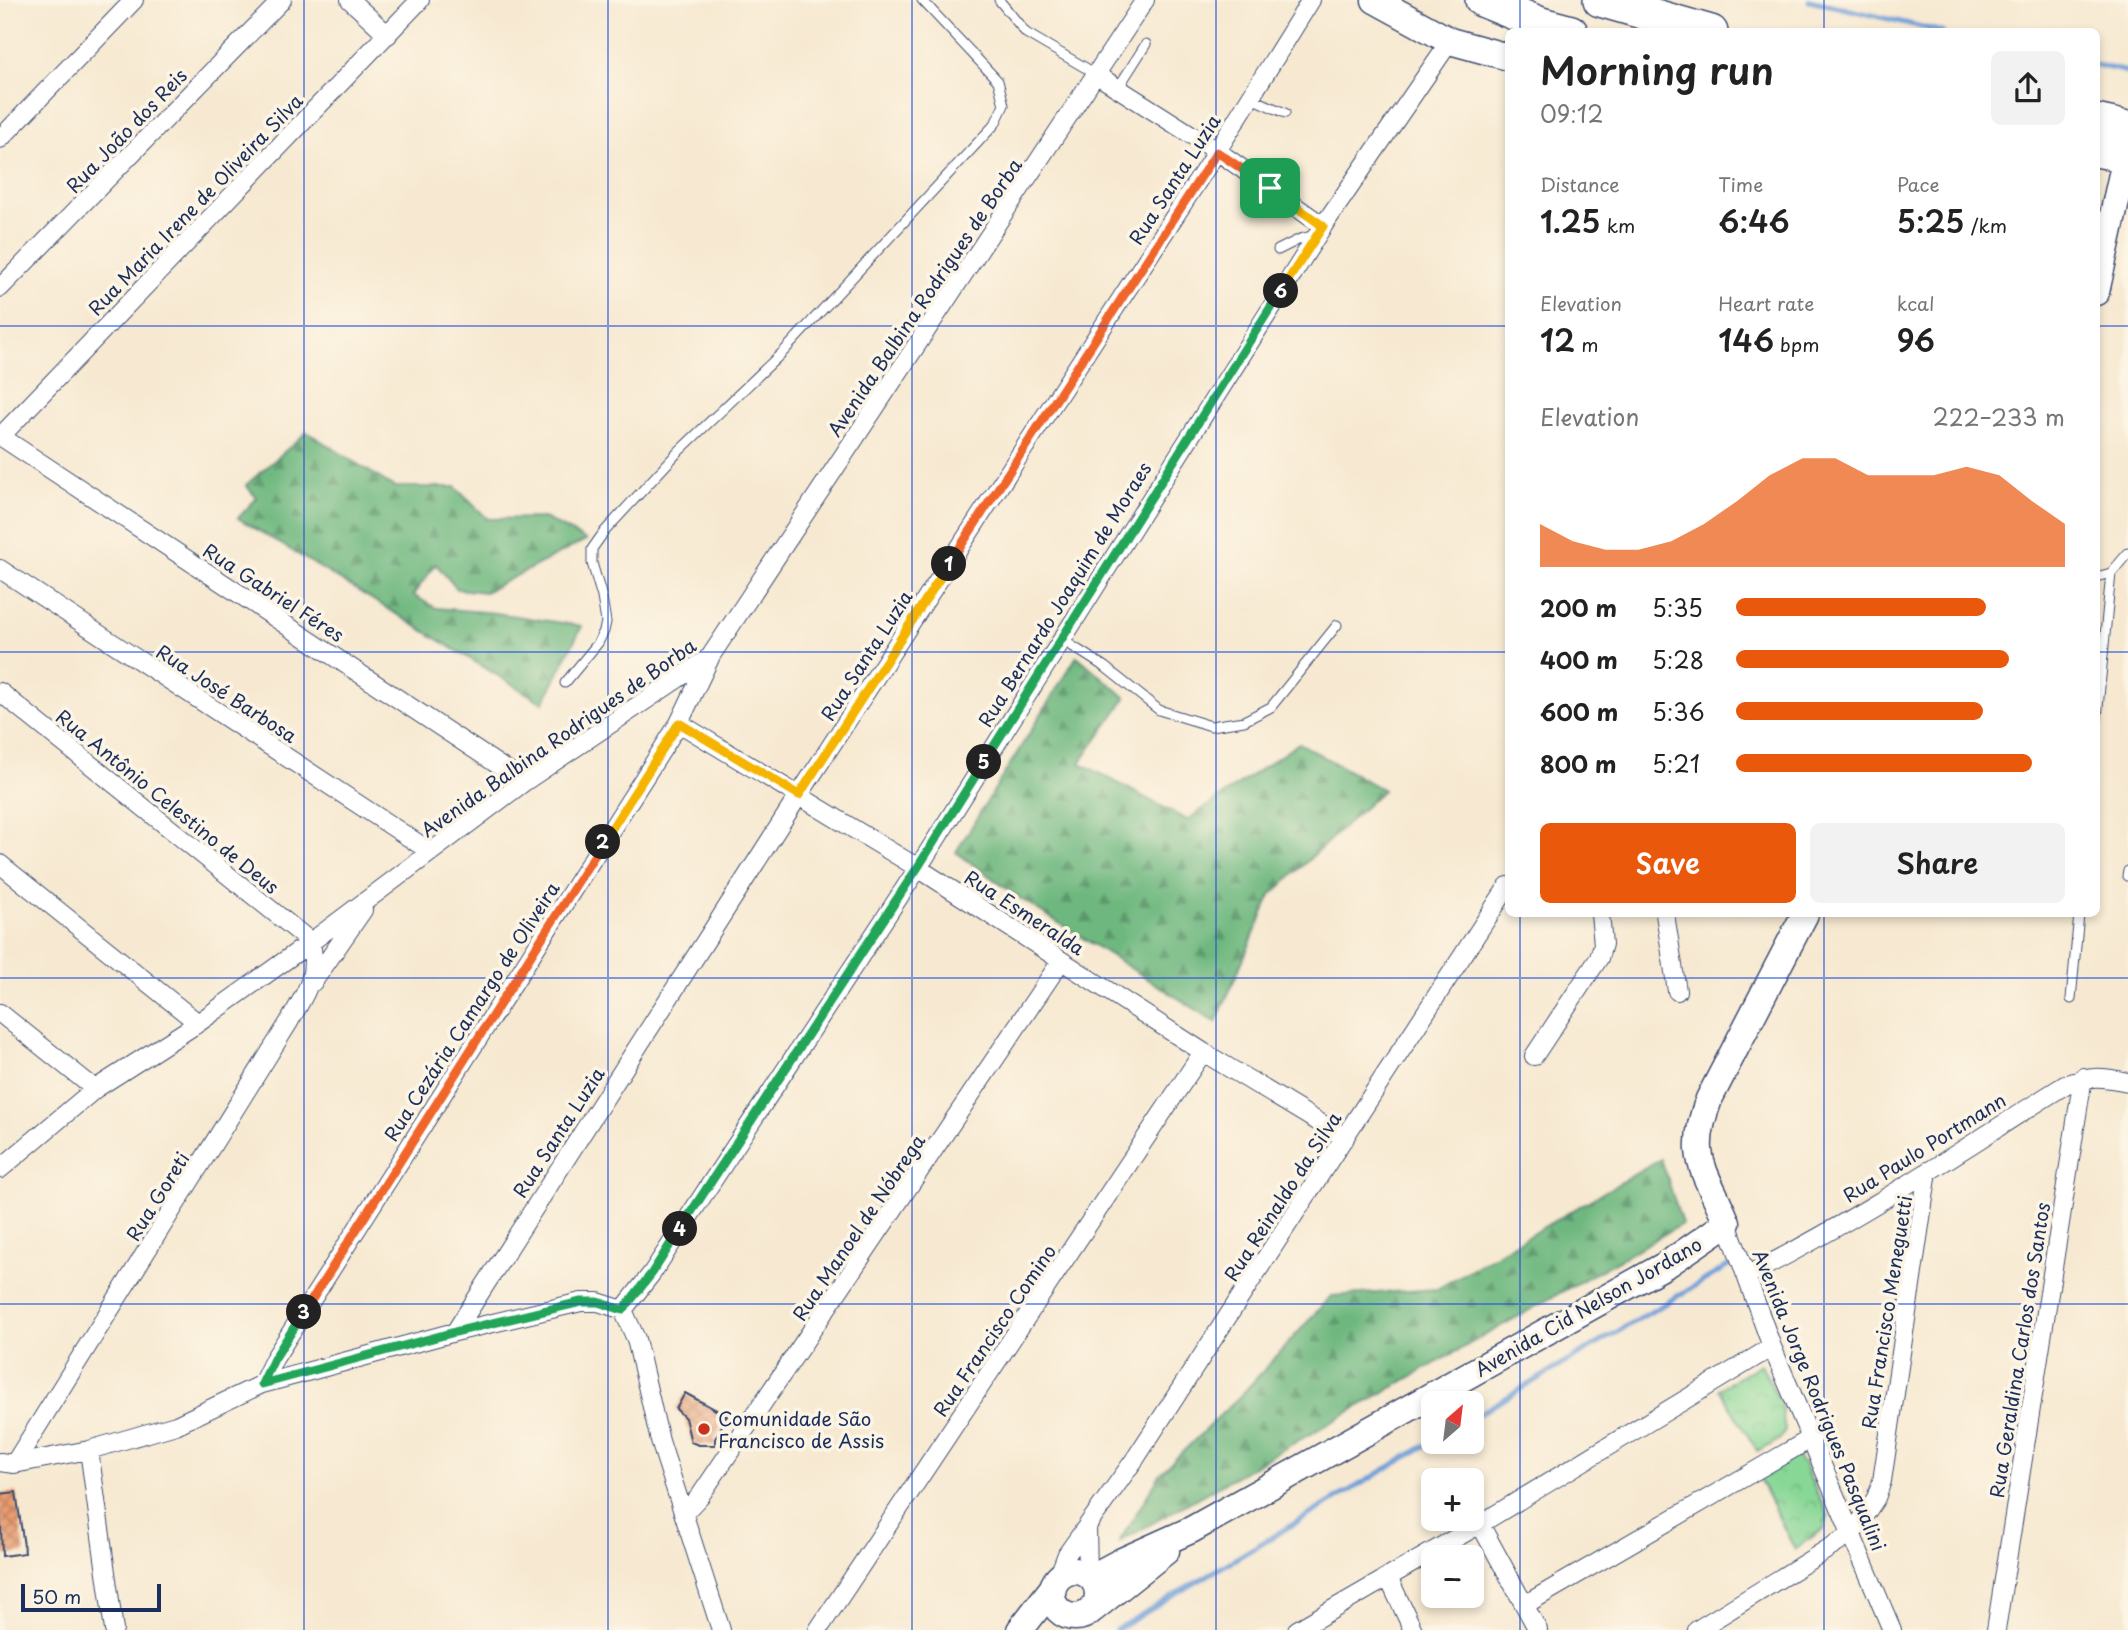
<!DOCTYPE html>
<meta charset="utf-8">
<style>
:root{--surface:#fff;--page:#f2f2f2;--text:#222;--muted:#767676;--accent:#ea580c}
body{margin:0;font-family:"Playpen Sans",sans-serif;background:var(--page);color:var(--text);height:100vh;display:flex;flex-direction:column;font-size:26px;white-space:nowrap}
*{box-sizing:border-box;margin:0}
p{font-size:23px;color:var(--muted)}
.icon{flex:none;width:38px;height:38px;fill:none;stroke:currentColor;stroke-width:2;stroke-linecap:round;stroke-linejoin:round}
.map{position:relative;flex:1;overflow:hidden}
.panel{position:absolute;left:1505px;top:28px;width:595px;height:889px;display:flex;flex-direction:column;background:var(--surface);border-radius:10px;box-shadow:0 4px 10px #0003}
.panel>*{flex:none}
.needle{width:46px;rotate:28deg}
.tools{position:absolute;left:1421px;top:1391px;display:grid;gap:14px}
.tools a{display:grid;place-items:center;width:63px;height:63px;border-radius:10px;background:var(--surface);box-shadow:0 4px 10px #0003;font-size:35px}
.scale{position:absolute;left:21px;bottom:18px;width:140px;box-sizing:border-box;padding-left:7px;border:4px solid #1b2f5e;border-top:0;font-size:19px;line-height:24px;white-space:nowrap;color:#1b2f5e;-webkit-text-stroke:5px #fcf5e5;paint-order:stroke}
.pin{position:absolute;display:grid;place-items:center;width:60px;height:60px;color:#fff;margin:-30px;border-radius:14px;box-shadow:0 4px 10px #0006}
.km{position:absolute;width:35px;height:35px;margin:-18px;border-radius:50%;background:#222;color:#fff;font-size:19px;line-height:35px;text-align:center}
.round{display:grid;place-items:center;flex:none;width:74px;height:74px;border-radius:10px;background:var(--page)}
.overview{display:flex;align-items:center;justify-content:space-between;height:119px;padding:0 35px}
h1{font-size:38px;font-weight:600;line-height:52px}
.stats{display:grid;grid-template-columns:repeat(3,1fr);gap:10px;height:119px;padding:7px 35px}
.stats div{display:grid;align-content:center}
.stats b{font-size:30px;font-weight:600}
.stats small{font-size:19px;font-weight:400}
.stats p{font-size:19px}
.chart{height:196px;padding:14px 35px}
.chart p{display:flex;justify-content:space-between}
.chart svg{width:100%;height:126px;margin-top:7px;fill:var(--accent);opacity:.7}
.primary-button{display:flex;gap:14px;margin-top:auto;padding:14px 35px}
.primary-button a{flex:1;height:80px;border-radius:10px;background:var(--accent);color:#fff;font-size:28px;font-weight:600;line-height:80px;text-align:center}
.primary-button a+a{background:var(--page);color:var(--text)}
ul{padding:0 35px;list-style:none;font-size:23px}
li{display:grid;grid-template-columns:112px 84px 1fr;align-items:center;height:52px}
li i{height:18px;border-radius:9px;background:var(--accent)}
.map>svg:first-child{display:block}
.forest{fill:url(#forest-firs);stroke:#44746e;stroke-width:2}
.park{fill:url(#park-crowns);stroke:#52837a;stroke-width:2}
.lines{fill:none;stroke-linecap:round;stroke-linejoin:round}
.stream{stroke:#6f9fd8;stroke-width:5}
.building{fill:url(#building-cross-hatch)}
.lane-casing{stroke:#3c4b6f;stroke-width:11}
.street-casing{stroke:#3c4b6f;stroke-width:20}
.secondary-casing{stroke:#3c4b6f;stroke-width:29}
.highway-casing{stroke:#3c4b6f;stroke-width:36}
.lane{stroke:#fff;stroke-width:9}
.street{stroke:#fff;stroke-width:18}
.secondary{stroke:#fff;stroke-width:26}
.highway{stroke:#fff;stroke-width:33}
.split-1-casing{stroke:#fff;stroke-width:14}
.split-2-casing{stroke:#fff;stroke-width:14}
.split-3-casing{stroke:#fff;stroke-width:14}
.split-4-casing{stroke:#fff;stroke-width:14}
.split-5-casing{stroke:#fff;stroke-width:14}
.split-6-casing{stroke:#fff;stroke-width:14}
.split-7-casing{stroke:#fff;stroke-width:14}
.split-1{stroke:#f0652b;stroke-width:9}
.split-2{stroke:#f5b400;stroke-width:9}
.split-3{stroke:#f0652b;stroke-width:9}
.split-4{stroke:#22a559;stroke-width:9}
.split-5{stroke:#22a559;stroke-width:9}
.split-6{stroke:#22a559;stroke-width:9}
.split-7{stroke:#f5b400;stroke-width:9}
.grid{fill:none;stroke:#1d4ed8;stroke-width:2;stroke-opacity:0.55}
.poi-dot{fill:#c8321e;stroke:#fcf5e5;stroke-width:2.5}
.labels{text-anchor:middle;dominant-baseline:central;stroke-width:7;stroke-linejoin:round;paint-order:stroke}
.street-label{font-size:19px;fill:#1b2f5e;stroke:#fcf5e5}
.poi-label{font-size:19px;fill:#1b2f5e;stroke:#fcf5e5;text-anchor:start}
</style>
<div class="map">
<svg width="2128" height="1630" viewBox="0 0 2128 1630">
<defs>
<pattern id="forest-firs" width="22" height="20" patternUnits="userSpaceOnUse" patternTransform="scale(1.75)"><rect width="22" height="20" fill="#6eb87f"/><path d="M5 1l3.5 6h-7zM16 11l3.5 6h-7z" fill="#5a966b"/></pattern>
<pattern id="park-crowns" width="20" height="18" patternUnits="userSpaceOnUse" patternTransform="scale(1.75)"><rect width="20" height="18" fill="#88d796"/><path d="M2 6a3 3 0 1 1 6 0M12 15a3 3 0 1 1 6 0" fill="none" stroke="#75b984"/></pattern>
<pattern id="building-cross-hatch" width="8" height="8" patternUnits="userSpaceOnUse" patternTransform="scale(1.75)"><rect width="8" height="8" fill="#e89b6e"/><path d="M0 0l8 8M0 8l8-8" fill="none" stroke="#bb7f5e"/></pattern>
</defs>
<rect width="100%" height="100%" fill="#fcf5e5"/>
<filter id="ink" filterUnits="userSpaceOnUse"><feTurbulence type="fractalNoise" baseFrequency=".0143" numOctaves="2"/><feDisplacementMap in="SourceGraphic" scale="14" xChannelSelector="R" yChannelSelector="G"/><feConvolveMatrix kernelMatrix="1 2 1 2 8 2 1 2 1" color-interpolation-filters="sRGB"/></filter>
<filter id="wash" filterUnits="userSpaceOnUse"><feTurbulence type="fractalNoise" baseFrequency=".00686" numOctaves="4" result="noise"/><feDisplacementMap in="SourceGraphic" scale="28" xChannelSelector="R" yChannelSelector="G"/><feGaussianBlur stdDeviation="1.57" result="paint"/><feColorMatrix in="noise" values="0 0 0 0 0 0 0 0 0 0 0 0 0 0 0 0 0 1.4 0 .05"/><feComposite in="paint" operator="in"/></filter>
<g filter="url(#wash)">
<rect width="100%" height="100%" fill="#f7e9d1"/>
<!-- forest -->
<path class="forest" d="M307 432 394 487H455L488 519 544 518 586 540 485 592 457 589 436 564 413 595 436 608 496 613 582 626 543 703 238 518 257 498 246 485Z
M1077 656 1126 698 1080 763 1187 820 1299 743 1383 790 1271 895 1216 1022 1021 899 956 852Z
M1661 1159 1682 1224 1119 1542 1161 1473 1244 1392 1331 1296 1437 1289Z"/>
<!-- park -->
<path class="park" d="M1761 1364 1781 1404 1785 1431 1779 1440 1758 1452 1719 1389Z
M1796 1455 1804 1465 1828 1516 1824 1528 1795 1550 1759 1478Z"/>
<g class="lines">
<!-- stream -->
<path class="stream" d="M1809 0 1943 32
M2096 65 2128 72
M1472 1418 1730 1265
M1116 1630 1433 1441"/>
</g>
<g id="blocks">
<!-- building -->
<path class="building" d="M685 1393 727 1416 715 1439V1445H698L691 1442 685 1418 676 1409Z
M16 1492 25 1553 2 1556 0 1494Z"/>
</g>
</g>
<g filter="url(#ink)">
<use href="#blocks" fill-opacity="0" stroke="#3c4b6f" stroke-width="2"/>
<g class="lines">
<!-- lane casing -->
<g class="lane-casing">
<path id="lane" d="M999 0 1026 33 1096 74
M1118 88 1146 44
M1251 98 1285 113
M1278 250 1300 239 1315 235
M2096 577 2111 573 2128 553
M1061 639 1105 667 1159 710 1211 726 1244 721 1271 707 1337 625
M565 683 598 643 604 631 606 622 602 597 592 563V549L604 532 679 451 784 351 995 124 1004 105 998 81 922 0
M2096 728 2111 573
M2127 876 2128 871
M2071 999 2079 914"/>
</g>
<!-- street casing -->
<g class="street-casing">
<path id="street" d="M350 0 388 35
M1097 75 1217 151 1323 226
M0 139 134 0
M0 288 282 0
M0 436 524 782
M0 437 420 0
M0 569 431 852
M0 692 311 942C318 978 306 992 289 1022L14 1464
M679 723 918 868 1203 1052 1345 1138
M0 864 198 1023
M1665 914 1677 991
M313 982 363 910
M0 1013 95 1089
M1534 1056 1599 958 1603 944 1600 914
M0 1169 95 1089 198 1023 311 942 524 782 710 657 1145 0
M1727 1223 1772 1347 1892 1630
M1748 1275C1858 1220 1961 1150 2065 1085 2089 1075 2103 1077 2128 1082
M623 1310 652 1273 918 868 1323 226 1450 41
M623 1310 636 1339 660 1441 721 1630
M455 1332 799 795 1217 151 1311 0
M262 1384 274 1359 679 723 710 658
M89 1450 114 1630
M0 1462 14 1464 89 1450 176 1425 262 1384 455 1332 581 1302H598L623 1310
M684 1513 700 1496 1061 961
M1480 1524 1772 1347
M1087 1526 1088 1574
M1388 1577 1413 1630
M1058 1578 1067 1554 1135 1459 1508 886
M1526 1604 1810 1439
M818 1630 1203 1052
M1297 1630 1480 1524 1538 1630
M1697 1630 1852 1534 1876 1498 1882 1481 1928 1171
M1996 1630 2083 1077"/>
</g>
<!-- secondary casing -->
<g class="secondary-casing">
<path id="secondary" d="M1375 0 1450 41 1508 57
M2096 292 2126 156
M1052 1594a23 23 0 1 1 46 0a23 23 0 1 1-46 0Z
M1092 1577 1122 1561 1191 1530 1669 1263 1727 1223C1706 1170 1686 1159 1709 1099L1805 914
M1093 1609 1166 1551
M1020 1630 1052 1589"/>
</g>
<!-- highway casing -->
<g class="highway-casing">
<path id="highway" d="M1482 0 1541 24 1571 32
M1600 0 1711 32
M2096 121 2128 128
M2096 150 2128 156"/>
</g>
<!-- lane -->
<use href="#lane" class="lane"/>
<!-- street -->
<use href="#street" class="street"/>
<!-- secondary -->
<use href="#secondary" class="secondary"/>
<!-- highway -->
<use href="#highway" class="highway"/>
</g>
</g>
<g class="lines" filter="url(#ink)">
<!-- split-1 casing -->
<g class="split-1-casing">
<path id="split-1" d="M949 564 1217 152 1270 188"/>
</g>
<!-- split-2 casing -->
<g class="split-2-casing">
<path id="split-2" d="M603 842 679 723 799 795 949 564"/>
</g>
<!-- split-3 casing -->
<g class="split-3-casing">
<path id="split-3" d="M304 1312 603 842"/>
</g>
<!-- split-4 casing -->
<g class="split-4-casing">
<path id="split-4" d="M304 1312 274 1359 262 1384 455 1332 581 1302H598L623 1310 652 1273 680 1229"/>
</g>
<!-- split-5 casing -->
<g class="split-5-casing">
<path id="split-5" d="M680 1229 918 867 984 762"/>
</g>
<!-- split-6 casing -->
<g class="split-6-casing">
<path id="split-6" d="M984 762 1281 291"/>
</g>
<!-- split-7 casing -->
<g class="split-7-casing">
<path id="split-7" d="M1270 188 1323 226 1281 291"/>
</g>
<!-- split-1 -->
<use href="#split-1" class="split-1"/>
<!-- split-2 -->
<use href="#split-2" class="split-2"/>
<!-- split-3 -->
<use href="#split-3" class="split-3"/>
<!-- split-4 -->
<use href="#split-4" class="split-4"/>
<!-- split-5 -->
<use href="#split-5" class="split-5"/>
<!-- split-6 -->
<use href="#split-6" class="split-6"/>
<!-- split-7 -->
<use href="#split-7" class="split-7"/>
</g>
<!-- grid -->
<path class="grid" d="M304 0V1630M608 0V1630M912 0V1630M1216 0V1630M1520 0V32M1824 0V32M0 326H1508M2096 326H2128M0 652H1508M2096 652H2128M1520 914V1630M1824 914V1630M0 978H2128M0 1304H2128"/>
<!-- markers -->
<circle class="poi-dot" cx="704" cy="1429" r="7"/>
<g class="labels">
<!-- street labels -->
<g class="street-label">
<text transform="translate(126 130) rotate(-46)">Rua João dos Reis</text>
<text transform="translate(1174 179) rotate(-57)">Rua Santa Luzia</text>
<text transform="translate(195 204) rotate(-46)">Rua Maria Irene de Oliveira Silva</text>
<text transform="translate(924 297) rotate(-56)">Avenida Balbina Rodrigues de Borba</text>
<text transform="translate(274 592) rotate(33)">Rua Gabriel Féres</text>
<text transform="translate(1064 594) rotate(-58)">Rua Bernardo Joaquim de Moraes</text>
<text transform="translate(866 655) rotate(-57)">Rua Santa Luzia</text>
<text transform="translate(227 693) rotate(33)">Rua José Barbosa</text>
<text transform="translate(558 737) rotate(-35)">Avenida Balbina Rodrigues de Borba</text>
<text transform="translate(168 801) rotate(39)">Rua Antônio Celestino de Deus</text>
<text transform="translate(1025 912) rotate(33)">Rua Esmeralda</text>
<text transform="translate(471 1011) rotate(-57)">Rua Cezária Camargo de Oliveira</text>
<text transform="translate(558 1132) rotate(-57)">Rua Santa Luzia</text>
<text transform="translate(1924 1147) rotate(-32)">Rua Paulo Portmann</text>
<text transform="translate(157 1196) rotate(-58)">Rua Goreti</text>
<text transform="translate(1282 1196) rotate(-57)">Rua Reinaldo da Silva</text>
<text transform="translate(858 1227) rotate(-56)">Rua Manoel de Nóbrega</text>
<text transform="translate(1588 1306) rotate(-30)">Avenida Cid Nelson Jordano</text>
<text transform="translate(1886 1312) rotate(-81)">Rua Francisco Meneguetti</text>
<text transform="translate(994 1330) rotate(-56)">Rua Francisco Comino</text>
<text transform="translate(2019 1350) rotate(-81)">Rua Geraldina Carlos dos Santos</text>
<text transform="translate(1820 1400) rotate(68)">Avenida Jorge Rodrigues Pasqualini</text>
</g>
<!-- poi labels -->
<g class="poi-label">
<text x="718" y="1418">Comunidade São<tspan x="718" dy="22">Francisco de Assis</tspan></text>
</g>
</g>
</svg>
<div class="tools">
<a><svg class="needle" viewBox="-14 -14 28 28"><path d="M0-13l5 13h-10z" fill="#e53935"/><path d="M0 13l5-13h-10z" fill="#767676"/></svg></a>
<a>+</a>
<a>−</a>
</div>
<div class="scale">50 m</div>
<div class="pin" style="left:1270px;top:188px;background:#1e9e55"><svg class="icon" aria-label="arrive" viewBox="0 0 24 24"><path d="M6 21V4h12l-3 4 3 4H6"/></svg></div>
<b class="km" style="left:949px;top:564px">1</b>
<b class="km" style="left:603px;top:842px">2</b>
<b class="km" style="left:304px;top:1312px">3</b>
<b class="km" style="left:680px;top:1229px">4</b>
<b class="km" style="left:984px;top:762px">5</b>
<b class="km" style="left:1281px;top:291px">6</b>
<section class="panel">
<div class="overview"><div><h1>Morning run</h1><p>09:12</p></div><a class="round"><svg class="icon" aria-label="share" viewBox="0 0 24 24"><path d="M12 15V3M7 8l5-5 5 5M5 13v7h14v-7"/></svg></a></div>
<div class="stats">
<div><p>Distance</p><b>1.25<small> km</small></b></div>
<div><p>Time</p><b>6:46</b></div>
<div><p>Pace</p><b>5:25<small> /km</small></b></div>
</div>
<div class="stats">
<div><p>Elevation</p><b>12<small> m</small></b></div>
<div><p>Heart rate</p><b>146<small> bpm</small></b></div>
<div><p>kcal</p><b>96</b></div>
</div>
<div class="chart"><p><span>Elevation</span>222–233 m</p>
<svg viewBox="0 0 160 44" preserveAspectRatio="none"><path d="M0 44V29L10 35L20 38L30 38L40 35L50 29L60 21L70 12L80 6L90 6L100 12L110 12L120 12L130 9L140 12L150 21L160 29V44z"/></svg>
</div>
<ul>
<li><b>200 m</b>5:35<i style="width:76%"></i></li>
<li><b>400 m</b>5:28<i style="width:83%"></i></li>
<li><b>600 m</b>5:36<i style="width:75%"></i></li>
<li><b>800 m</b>5:21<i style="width:90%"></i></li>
</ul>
<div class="primary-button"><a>Save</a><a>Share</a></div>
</section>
</div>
